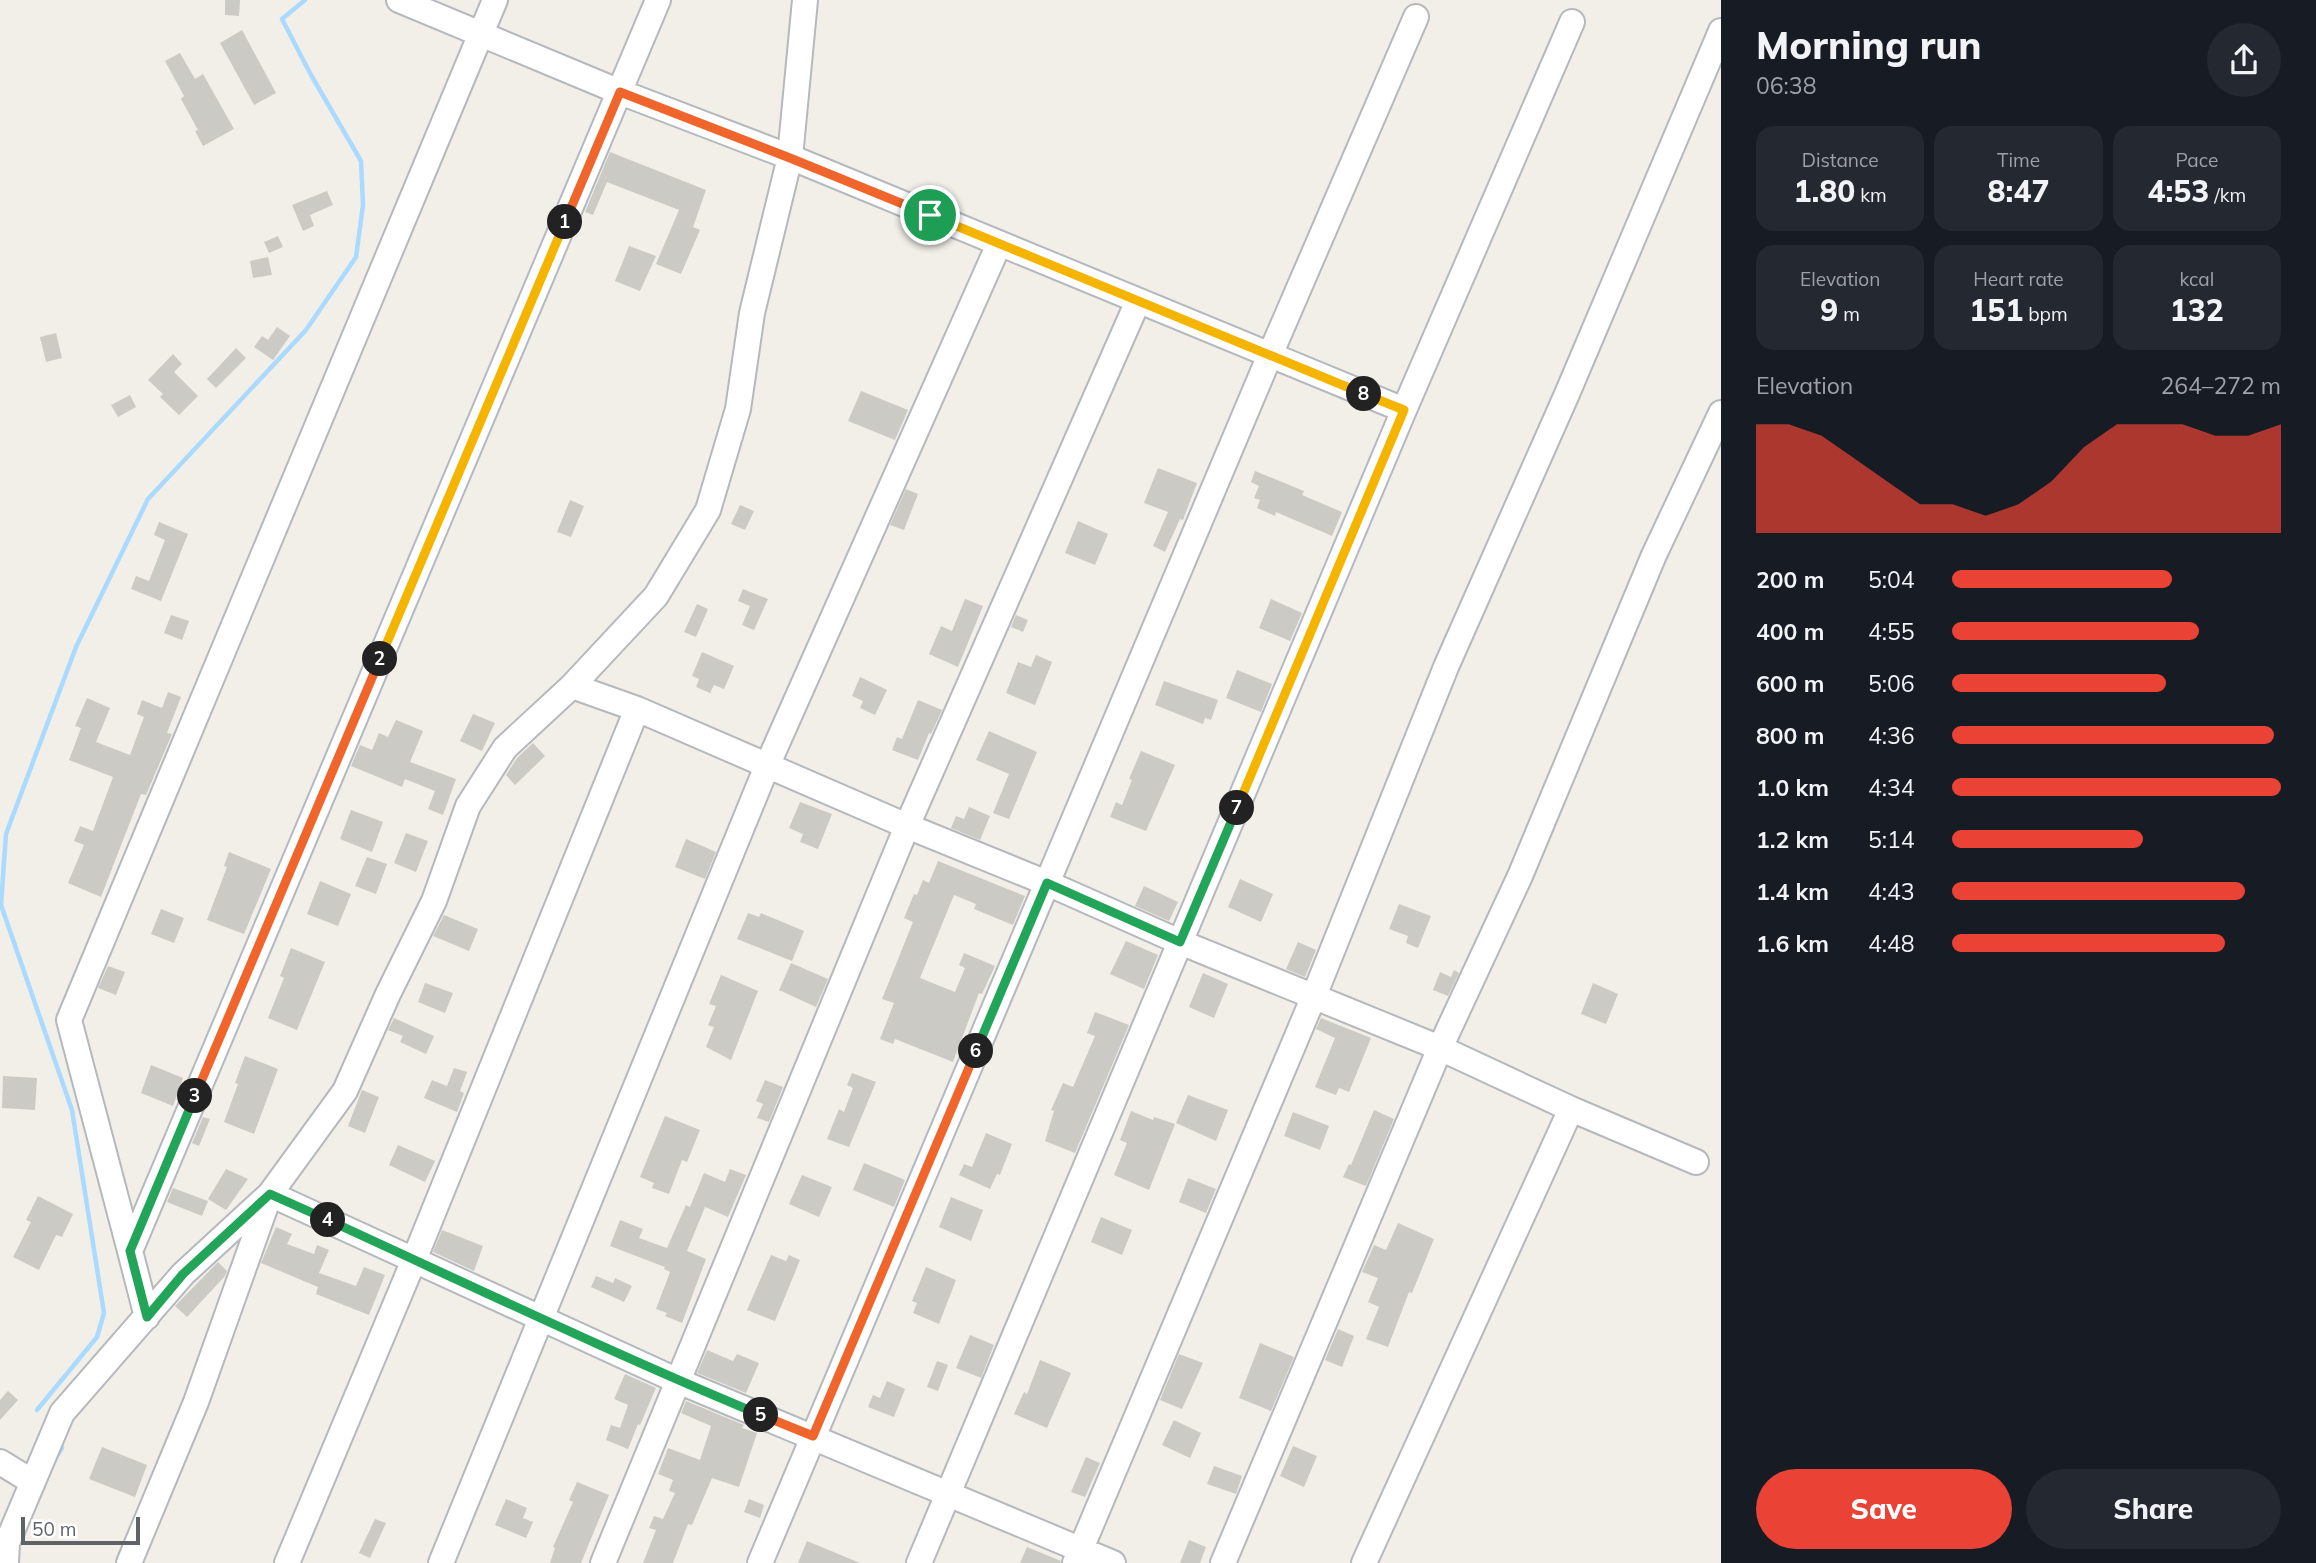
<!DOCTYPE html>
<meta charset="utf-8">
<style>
:root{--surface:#171b24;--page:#242831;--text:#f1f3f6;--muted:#9ea1a6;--accent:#ea4335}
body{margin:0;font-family:Mulish,sans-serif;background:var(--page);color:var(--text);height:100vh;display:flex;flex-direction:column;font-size:26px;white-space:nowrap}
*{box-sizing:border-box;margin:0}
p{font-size:23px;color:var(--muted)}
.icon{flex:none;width:38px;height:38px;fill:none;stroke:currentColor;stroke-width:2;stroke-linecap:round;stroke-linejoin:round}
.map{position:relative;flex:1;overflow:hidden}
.sheet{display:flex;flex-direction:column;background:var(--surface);width:595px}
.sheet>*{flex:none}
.scale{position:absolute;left:21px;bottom:18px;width:119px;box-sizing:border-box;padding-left:7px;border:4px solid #5f6368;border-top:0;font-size:19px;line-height:24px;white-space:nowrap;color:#5f6368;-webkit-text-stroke:5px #fff;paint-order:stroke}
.pin{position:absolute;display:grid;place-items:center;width:60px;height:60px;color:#fff;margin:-30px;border:4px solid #fff;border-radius:50%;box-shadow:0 2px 7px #0007}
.km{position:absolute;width:35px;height:35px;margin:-18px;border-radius:50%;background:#222;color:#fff;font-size:19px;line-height:35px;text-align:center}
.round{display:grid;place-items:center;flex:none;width:74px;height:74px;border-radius:37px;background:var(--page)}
.head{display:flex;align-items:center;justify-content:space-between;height:119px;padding:0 35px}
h1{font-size:38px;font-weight:800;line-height:52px}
.stats{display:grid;grid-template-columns:repeat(3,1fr);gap:10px;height:119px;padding:7px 35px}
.stats div{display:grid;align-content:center;border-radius:18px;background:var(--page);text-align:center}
.stats b{font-size:30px;font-weight:800}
.stats small{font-size:19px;font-weight:400}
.stats p{font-size:19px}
.chart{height:196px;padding:14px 35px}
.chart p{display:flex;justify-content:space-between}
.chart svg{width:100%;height:126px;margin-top:7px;fill:var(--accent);opacity:.7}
.button{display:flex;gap:14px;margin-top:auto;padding:14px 35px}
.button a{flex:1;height:80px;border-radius:42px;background:var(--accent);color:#fff;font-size:28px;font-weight:800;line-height:80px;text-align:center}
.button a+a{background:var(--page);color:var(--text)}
ul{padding:0 35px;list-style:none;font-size:23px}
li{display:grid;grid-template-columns:112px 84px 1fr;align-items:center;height:52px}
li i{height:18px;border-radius:9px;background:var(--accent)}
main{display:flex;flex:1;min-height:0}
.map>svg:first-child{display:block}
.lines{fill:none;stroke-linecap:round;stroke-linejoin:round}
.stream{stroke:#aadaff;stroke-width:4.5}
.building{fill:#cccac5}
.minor-casing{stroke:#b5b8bc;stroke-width:28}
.minor{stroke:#fff;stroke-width:24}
.split-1-casing{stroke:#fff;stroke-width:14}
.split-2-casing{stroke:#fff;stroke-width:14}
.split-3-casing{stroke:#fff;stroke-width:14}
.split-4-casing{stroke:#fff;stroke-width:14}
.split-5-casing{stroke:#fff;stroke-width:14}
.split-6-casing{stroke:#fff;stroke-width:14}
.split-7-casing{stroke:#fff;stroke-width:14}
.split-8-casing{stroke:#fff;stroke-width:14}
.split-9-casing{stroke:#fff;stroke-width:14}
.split-1{stroke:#f0652b;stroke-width:9}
.split-2{stroke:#f5b400;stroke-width:9}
.split-3{stroke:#f0652b;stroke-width:9}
.split-4{stroke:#22a559;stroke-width:9}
.split-5{stroke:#22a559;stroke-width:9}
.split-6{stroke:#f0652b;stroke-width:9}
.split-7{stroke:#22a559;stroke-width:9}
.split-8{stroke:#f5b400;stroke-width:9}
.split-9{stroke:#f5b400;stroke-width:9}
</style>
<main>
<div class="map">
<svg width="1721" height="1563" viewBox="0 0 1721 1563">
<rect width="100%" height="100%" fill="#f1efe8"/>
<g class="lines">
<!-- stream -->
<path class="stream" d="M37 1410 97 1337 104 1313 72 1110 1 905 6 834 76 647 148 499 306 330 356 257 363 205 361 161 311 75 282 19 305 0
M55 1459 62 1448"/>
</g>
<!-- building -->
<path class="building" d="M225 0H240L239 16 225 15Z
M242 30 276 93 254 105 220 43Z
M180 53 195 79 203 74 234 129 203 146 195 131 198 130 181 99 184 96 165 61Z
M610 152 706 190 693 227 700 230 681 274 656 264 679 210 607 182 593 215 585 212Z
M327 191 333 205 310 215 314 226 303 231 292 205Z
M278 236 283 247 269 253 264 242Z
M629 246 656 256 640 291 615 281Z
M268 257 272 275 253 278 250 261Z
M277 327 290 336 273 360 254 347 262 336 268 340Z
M56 333 62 358 46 362 40 337Z
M236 348 246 358 216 388 207 379Z
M173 354 182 364 174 372 198 396 179 415 160 397 163 394 148 380Z
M861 391 908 410 895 440 848 421Z
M130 395 136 407 118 417 111 405Z
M1158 468 1197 483 1183 520 1180 519 1165 552 1153 546 1168 512 1144 503Z
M1255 471 1304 491 1302 495 1342 512 1332 536 1276 512 1275 516 1257 508 1260 500 1254 498 1259 486 1251 482Z
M906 489 918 494 904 530 890 525Z
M570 500 584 506 571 537 557 532Z
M740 505 754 511 745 530 731 524Z
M1078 521 1108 534 1095 565 1065 553Z
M159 522 188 534 161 601 131 589 136 576 149 581 165 540 154 535Z
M743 589 768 599 754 630 742 625 750 606 738 601Z
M965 599 983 606 958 667 929 654 941 626 952 631Z
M1271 599 1302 613 1290 641 1259 628Z
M697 604 708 609 696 637 684 632Z
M171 615 189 621 182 640 164 633Z
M1016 615 1028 620 1023 632 1011 627Z
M702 652 734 666 724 689 714 685 710 693 696 687 699 679 692 676Z
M1036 655 1052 662 1035 705 1006 693 1018 662 1031 667Z
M1237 670 1272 684 1261 712 1226 698Z
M860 677 887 690 875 715 860 708 863 701 852 696Z
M1164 681 1218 700 1211 720 1205 718 1203 724 1155 705Z
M168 692 181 697 167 733 172 734 146 795 141 794 101 897 68 883 84 845 74 841 80 826 93 831 113 777 69 760 81 728 75 726 87 698 110 708 96 742 130 755 144 717 137 714 142 700 162 708Z
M918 700 942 710 931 734 929 733 918 760 892 750 897 737 902 739Z
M473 714 495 723 482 751 460 741Z
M396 720 423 731 410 762 456 779 443 815 428 809 435 791 405 779 402 787 351 766 360 745 372 750 379 733 388 737Z
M989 731 1037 752 1009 819 993 813 1009 774 976 760Z
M533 743 545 756 515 785 506 775 517 758Z
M1141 751 1175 765 1146 831 1110 817 1116 802 1122 805 1132 780 1129 779Z
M800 802 832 814 818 849 800 842 803 834 789 828Z
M969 807 990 816 980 840 951 828 956 816 964 819Z
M351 810 383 822 372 852 340 839Z
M406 833 428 841 416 872 394 863Z
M686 839 716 852 705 879 675 867Z
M229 852 271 869 244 934 207 920 227 867 224 866Z
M367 857 387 864 376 894 355 886Z
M938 861 1025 896 1013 925 974 909 976 904 954 895 920 978 955 992 965 968 959 965 964 953 995 966 982 994 979 993 953 1062 895 1039 893 1044 880 1039 894 1003 882 999 913 922 904 918 914 894 917 895 923 880 929 883Z
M1240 879 1273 894 1261 922 1228 907Z
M320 881 351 894 338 926 307 914Z
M1144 886 1178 902 1169 921 1135 906Z
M1399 904 1431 916 1418 948 1406 943 1408 936 1389 929Z
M161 909 184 918 174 943 151 934Z
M748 913 759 917 761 913 804 931 792 961 737 939Z
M444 915 478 929 469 951 433 936Z
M1126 941 1158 955 1144 989 1110 974Z
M1298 942 1316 950 1305 977 1286 969Z
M291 948 325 962 297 1030 268 1018 284 978 280 976Z
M791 963 828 979 816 1007 779 990Z
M108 966 125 972 116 995 98 988Z
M1454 970 1459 973 1448 996 1433 990 1440 972 1451 977Z
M1203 973 1228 984 1214 1018 1189 1007Z
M721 975 758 991 731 1060 706 1047 714 1027 708 1025 716 1006 709 1004Z
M425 983 453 993 445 1013 418 1002Z
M1593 983 1618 994 1606 1024 1581 1014Z
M1095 1012 1129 1025 1075 1153 1045 1141 1054 1111 1051 1110 1063 1083 1073 1087 1095 1036 1087 1033Z
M394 1018 434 1036 426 1054 400 1042 403 1036 388 1030Z
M1321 1018 1371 1038 1349 1092 1339 1088 1336 1095 1315 1087 1335 1038 1316 1029Z
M245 1056 278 1069 254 1134 224 1122 238 1084 235 1083Z
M151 1065 183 1078 173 1106 141 1093Z
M454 1068 467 1072 460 1091 464 1093 457 1112 424 1098 432 1080 447 1086Z
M852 1073 876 1082 849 1147 827 1139 839 1109 844 1112 853 1088 847 1085Z
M3 1076 37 1078 35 1110 2 1108Z
M765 1080 783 1087 769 1122 757 1118 763 1104 756 1101Z
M362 1090 379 1097 365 1133 348 1126Z
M1188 1095 1228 1110 1216 1141 1176 1123Z
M1374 1110 1394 1119 1366 1186 1343 1177 1349 1164 1351 1165Z
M1131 1111 1153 1120 1154 1117 1175 1124 1149 1190 1114 1175 1127 1143 1120 1140Z
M1293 1112 1329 1126 1320 1150 1284 1136Z
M665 1116 700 1130 687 1162 682 1160 669 1194 652 1188 654 1183 640 1177Z
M203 1117 210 1119 199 1146 192 1143Z
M986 1133 1012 1144 1000 1175 997 1174 990 1189 959 1175 964 1164 972 1167Z
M398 1145 435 1161 425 1182 389 1165Z
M864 1163 905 1180 894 1207 853 1190Z
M226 1169 248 1179 226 1210 208 1199Z
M730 1169 746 1175 728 1217 705 1207 687 1251 706 1259 682 1323 665 1316 667 1313 656 1309 670 1272 664 1269 665 1267 610 1246 620 1220 643 1229 639 1238 667 1248 686 1205 690 1207 704 1173 725 1182Z
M802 1175 832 1187 819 1217 789 1204Z
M1188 1178 1216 1189 1206 1213 1179 1202Z
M173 1188 208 1201 202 1216 167 1202Z
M38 1196 73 1214 62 1237 56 1235 39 1270 13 1257 31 1222 26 1220Z
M951 1197 983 1210 971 1241 939 1227Z
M1101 1217 1132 1230 1122 1255 1091 1242Z
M1398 1223 1434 1239 1412 1293 1409 1292 1388 1347 1366 1339 1379 1307 1368 1302 1378 1278 1362 1272 1374 1245 1386 1250Z
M276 1227 292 1234 287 1244 314 1254 317 1245 329 1250 319 1273 356 1286 364 1267 385 1275 369 1315 316 1294 318 1287 261 1263Z
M442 1230 483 1246 474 1271 433 1252Z
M771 1255 786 1261 789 1255 800 1260 775 1321 747 1310Z
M218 1262 227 1271 225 1276 187 1317 175 1306Z
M926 1267 956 1280 939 1324 913 1313 917 1303 912 1301Z
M596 1276 613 1283 615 1278 632 1286 624 1302 591 1287Z
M1338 1329 1354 1336 1342 1367 1325 1360Z
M970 1335 994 1345 981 1378 956 1368Z
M1260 1343 1294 1357 1271 1411 1239 1398Z
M707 1350 733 1361 737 1354 759 1363 746 1393 697 1373Z
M1179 1354 1203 1363 1182 1409 1160 1400Z
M1040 1360 1071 1373 1047 1428 1014 1414 1024 1392 1027 1394Z
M937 1361 948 1365 938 1391 927 1387Z
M625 1374 656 1388 640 1425 638 1424 628 1449 606 1440 611 1425 620 1428 628 1405 614 1399Z
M887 1381 905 1389 894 1417 868 1407 873 1395 880 1398Z
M8 1391 18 1400 0 1420V1400Z
M686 1401 744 1425 742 1428 757 1433 739 1487 712 1478 692 1525 688 1524 673 1563H643L656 1530 649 1528 654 1516 663 1519 675 1493 669 1491 673 1480 658 1474 668 1448 700 1460 711 1426 681 1413Z
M1174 1420 1201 1433 1190 1458 1162 1445Z
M1293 1446 1317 1456 1304 1487 1280 1476Z
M102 1447 147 1465 135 1497 89 1479Z
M1086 1457 1100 1463 1085 1497 1071 1492Z
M1214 1466 1242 1476 1236 1494 1207 1484Z
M577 1482 609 1495 581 1563H550L555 1548 553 1547 573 1502 569 1500Z
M506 1499 527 1508 523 1518 533 1522 526 1538 495 1525Z
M749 1499 764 1505 760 1518 744 1512Z
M375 1519 386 1523 370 1558 359 1553Z
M1189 1540 1206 1547 1200 1563H1180Z
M807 1541 860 1563H798Z
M1027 1547 1061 1561 1060 1563H1020Z"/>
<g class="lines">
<!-- minor casing -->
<g class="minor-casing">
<path id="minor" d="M399 0 620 92 790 157 1404 410
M572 686 637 709 907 826 1047 883 1180 942 1440 1048 1571 1109 1696 1162
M130 1251 69 1020 495 0
M147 1317 130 1251 658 0
M0 1462 31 1481
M6 1563 7 1543 62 1413 183 1274 270 1194 345 1091 388 994 434 901 468 806 505 748 572 686 656 596 708 510 738 409 752 313 790 157 805 0
M129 1563 196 1402 270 1194 678 1381 1113 1563
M287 1563 414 1260 637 709
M441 1563 767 766 999 244
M603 1563 907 826 1138 301
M760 1563 1270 355 1416 17
M919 1563 1404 410 1572 22
M1075 1563 1314 996 1446 667 1567 394 1721 31
M1223 1563 1440 1048 1520 876 1654 555 1721 413
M1364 1563 1571 1109"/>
</g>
<!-- minor -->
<use href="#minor" class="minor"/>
</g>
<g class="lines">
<!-- split-1 casing -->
<g class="split-1-casing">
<path id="split-1" d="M565 222 620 92 790 158 930 215"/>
</g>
<!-- split-2 casing -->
<g class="split-2-casing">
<path id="split-2" d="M380 659 565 222"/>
</g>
<!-- split-3 casing -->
<g class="split-3-casing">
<path id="split-3" d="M195 1096 380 659"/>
</g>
<!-- split-4 casing -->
<g class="split-4-casing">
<path id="split-4" d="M195 1096 130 1251 147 1317 183 1274 270 1194 328 1220"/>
</g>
<!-- split-5 casing -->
<g class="split-5-casing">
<path id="split-5" d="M328 1220C472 1286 614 1354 761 1415"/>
</g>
<!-- split-6 casing -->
<g class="split-6-casing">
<path id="split-6" d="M761 1415 813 1436 976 1051"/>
</g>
<!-- split-7 casing -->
<g class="split-7-casing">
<path id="split-7" d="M976 1051 1047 883 1180 942 1237 808"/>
</g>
<!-- split-8 casing -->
<g class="split-8-casing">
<path id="split-8" d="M1237 808 1404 410 1364 394"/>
</g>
<!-- split-9 casing -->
<g class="split-9-casing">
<path id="split-9" d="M930 215 1364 394"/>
</g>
<!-- split-1 -->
<use href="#split-1" class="split-1"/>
<!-- split-2 -->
<use href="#split-2" class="split-2"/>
<!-- split-3 -->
<use href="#split-3" class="split-3"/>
<!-- split-4 -->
<use href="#split-4" class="split-4"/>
<!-- split-5 -->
<use href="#split-5" class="split-5"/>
<!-- split-6 -->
<use href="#split-6" class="split-6"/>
<!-- split-7 -->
<use href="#split-7" class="split-7"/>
<!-- split-8 -->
<use href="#split-8" class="split-8"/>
<!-- split-9 -->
<use href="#split-9" class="split-9"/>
</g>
</svg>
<div class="scale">50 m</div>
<div class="pin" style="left:930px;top:215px;background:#1e9e55"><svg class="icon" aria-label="arrive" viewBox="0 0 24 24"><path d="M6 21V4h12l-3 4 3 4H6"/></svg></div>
<b class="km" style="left:565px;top:222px">1</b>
<b class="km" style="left:380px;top:659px">2</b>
<b class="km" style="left:195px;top:1096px">3</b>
<b class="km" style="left:328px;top:1220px">4</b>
<b class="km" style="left:761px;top:1415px">5</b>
<b class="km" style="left:976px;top:1051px">6</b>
<b class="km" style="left:1237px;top:808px">7</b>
<b class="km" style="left:1364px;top:394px">8</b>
</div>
<section class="sheet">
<div class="head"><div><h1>Morning run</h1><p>06:38</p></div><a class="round"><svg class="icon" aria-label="share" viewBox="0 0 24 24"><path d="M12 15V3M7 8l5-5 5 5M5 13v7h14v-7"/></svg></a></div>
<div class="stats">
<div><p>Distance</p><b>1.80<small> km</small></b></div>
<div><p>Time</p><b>8:47</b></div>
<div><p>Pace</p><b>4:53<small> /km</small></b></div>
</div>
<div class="stats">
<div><p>Elevation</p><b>9<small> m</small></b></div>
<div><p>Heart rate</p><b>151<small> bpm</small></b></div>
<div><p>kcal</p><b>132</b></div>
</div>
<div class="chart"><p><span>Elevation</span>264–272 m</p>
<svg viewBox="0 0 160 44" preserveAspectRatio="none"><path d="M0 44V6L10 6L20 10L30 18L40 26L50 34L60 34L70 38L80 34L90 26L100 14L110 6L120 6L130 6L140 10L150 10L160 6V44z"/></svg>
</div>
<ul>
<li><b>200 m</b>5:04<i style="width:67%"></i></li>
<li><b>400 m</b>4:55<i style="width:75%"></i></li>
<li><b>600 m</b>5:06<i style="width:65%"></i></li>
<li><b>800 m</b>4:36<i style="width:98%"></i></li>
<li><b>1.0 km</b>4:34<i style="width:100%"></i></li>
<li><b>1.2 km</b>5:14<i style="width:58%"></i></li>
<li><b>1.4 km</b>4:43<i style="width:89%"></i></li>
<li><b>1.6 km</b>4:48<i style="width:83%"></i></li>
</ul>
<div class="button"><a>Save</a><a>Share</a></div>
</section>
</main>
